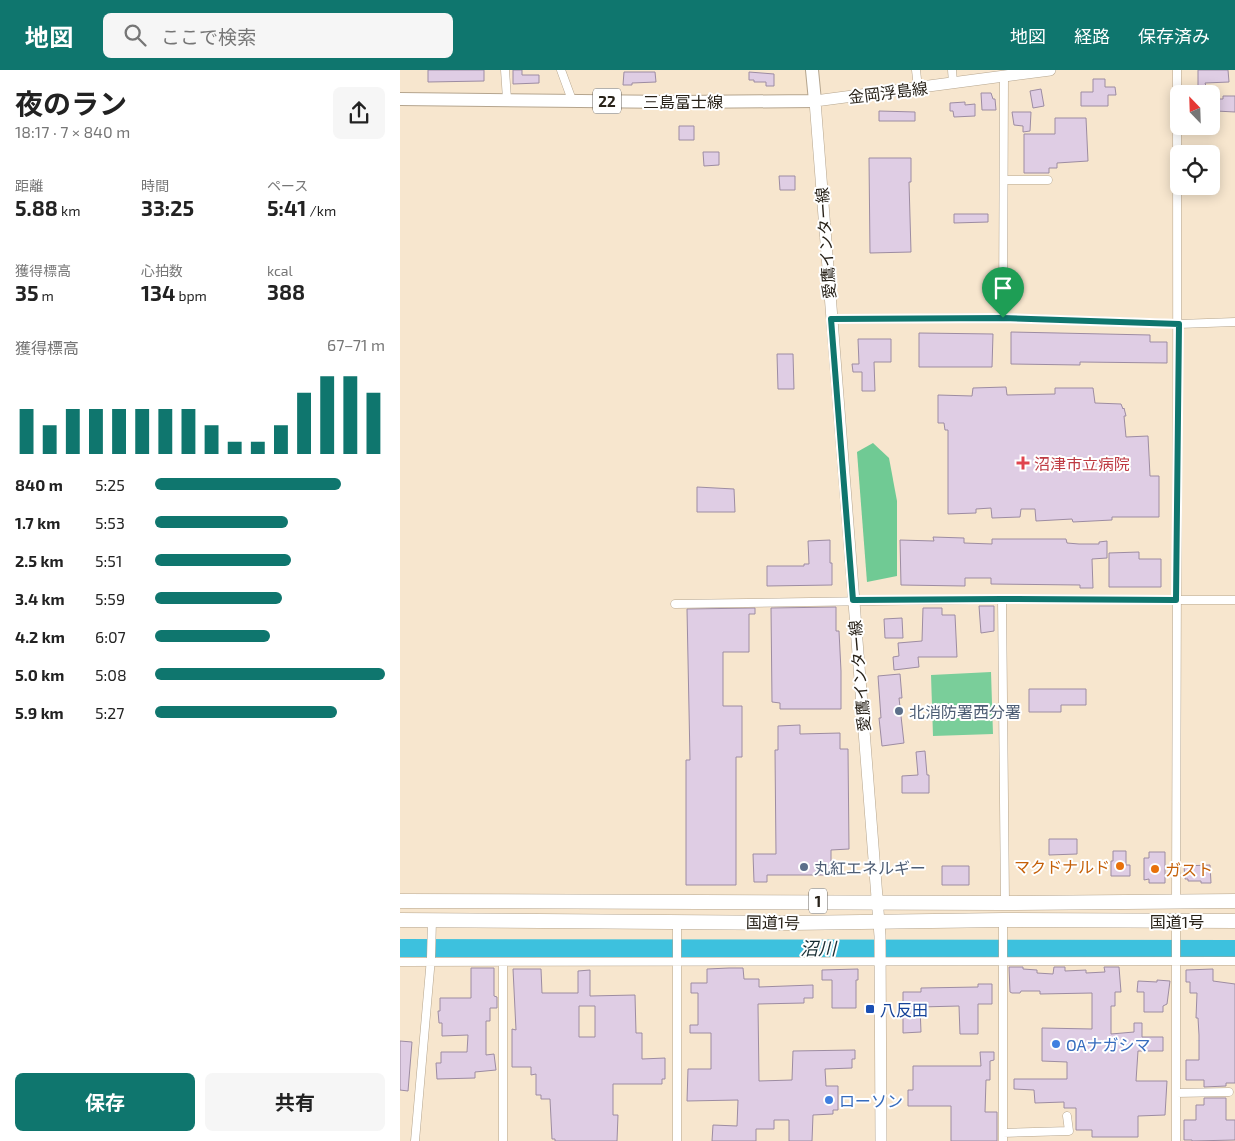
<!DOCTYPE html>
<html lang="ja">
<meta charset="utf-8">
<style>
:root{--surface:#fff;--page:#f6f6f6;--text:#222;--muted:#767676;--accent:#0f766e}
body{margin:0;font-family:"Exo 2","Noto Sans JP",sans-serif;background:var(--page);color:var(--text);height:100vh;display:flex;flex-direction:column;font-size:19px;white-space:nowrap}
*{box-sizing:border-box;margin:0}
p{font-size:16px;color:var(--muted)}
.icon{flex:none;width:28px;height:28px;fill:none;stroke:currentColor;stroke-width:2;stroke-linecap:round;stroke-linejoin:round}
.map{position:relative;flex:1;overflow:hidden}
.sheet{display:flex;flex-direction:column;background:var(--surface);width:400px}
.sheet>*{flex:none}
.needle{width:32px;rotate:337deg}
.fabs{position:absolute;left:770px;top:15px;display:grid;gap:10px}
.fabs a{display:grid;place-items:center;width:50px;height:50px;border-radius:8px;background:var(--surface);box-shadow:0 2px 12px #0003;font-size:25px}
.pin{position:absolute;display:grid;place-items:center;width:42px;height:42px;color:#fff;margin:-51px -21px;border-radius:50% 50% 50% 0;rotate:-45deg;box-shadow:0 0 5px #0007}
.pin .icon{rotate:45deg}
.round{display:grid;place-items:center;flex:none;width:52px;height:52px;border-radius:8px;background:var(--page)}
.head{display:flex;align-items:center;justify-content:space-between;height:85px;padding:0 15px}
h1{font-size:28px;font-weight:700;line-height:38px}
.stats{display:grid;grid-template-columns:repeat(3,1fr);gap:8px;height:85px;padding:5px 15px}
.stats div{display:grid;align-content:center}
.stats b{font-size:21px;font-weight:700}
.stats small{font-size:14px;font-weight:400}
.stats p{font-size:14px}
.chart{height:140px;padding:10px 15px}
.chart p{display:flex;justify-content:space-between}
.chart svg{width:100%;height:90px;margin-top:5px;stroke:var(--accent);stroke-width:6}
.cta{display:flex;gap:10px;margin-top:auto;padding:10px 15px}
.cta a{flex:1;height:58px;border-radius:8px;background:var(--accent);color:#fff;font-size:20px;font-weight:700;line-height:58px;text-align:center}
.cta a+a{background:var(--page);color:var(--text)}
ul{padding:0 15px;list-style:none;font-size:16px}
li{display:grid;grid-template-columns:80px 60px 1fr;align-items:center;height:38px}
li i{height:12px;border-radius:6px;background:var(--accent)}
header{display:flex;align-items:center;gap:30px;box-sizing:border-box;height:70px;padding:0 25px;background:var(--accent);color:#fff}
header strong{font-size:24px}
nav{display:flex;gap:28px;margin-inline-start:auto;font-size:18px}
.search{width:350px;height:45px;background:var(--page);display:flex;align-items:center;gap:12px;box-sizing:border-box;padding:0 18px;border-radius:8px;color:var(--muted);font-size:19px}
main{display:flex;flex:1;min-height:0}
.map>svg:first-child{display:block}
.green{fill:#7ace9a}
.forest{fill:#70ca94}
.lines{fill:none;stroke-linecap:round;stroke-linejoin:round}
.river{stroke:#3dc1de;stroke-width:18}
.building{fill:#dfcde4;stroke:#9d8ca2;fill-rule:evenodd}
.street-casing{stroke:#b5a58e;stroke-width:9}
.secondary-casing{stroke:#b5a58e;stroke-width:12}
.primary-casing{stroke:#b5a58e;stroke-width:14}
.highway-casing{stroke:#b5a58e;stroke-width:15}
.street{stroke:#fff;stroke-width:8}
.secondary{stroke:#fff;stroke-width:11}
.primary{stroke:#fff;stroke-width:12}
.highway{stroke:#fff;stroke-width:14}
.route-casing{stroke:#fff;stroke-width:10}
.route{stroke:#0f766e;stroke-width:6}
.health-dot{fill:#e0444e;stroke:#fff;stroke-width:2}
.service-dot{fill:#5c6f8a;stroke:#fff;stroke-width:2}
.food-dot{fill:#e8710a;stroke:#fff;stroke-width:2}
.transit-dot{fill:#1a4fb4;stroke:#fff;stroke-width:2}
.shop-dot{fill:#3f7fe0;stroke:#fff;stroke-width:2}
.labels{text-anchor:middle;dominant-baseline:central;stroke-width:4;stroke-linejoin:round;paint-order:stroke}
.shield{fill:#fff;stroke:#68645e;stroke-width:1}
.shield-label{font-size:15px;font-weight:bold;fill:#282219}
.street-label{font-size:16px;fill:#282219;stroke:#fff}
.health-label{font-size:16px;fill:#be3a42;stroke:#fff;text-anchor:start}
.service-label{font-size:16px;fill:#4e5e75;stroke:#fff;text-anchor:start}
.food-label{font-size:16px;fill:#c56008;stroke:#fff;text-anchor:end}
.transit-label{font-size:16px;fill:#164399;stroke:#fff;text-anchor:start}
.shop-label{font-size:16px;fill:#366cbe;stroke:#fff;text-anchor:start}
.water-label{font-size:18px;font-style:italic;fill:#172d33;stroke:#fff}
</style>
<header>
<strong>地図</strong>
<div class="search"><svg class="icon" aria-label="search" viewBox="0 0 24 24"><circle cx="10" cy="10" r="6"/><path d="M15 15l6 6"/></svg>ここで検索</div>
<nav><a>地図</a><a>経路</a><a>保存済み</a></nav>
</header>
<main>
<section class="sheet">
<div class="head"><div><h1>夜のラン</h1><p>18:17 · 7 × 840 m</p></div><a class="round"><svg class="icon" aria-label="share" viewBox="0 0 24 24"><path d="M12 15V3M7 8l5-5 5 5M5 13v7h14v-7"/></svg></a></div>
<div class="stats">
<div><p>距離</p><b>5.88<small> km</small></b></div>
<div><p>時間</p><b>33:25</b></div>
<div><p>ペース</p><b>5:41<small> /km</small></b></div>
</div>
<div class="stats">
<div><p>獲得標高</p><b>35<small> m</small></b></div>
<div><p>心拍数</p><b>134<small> bpm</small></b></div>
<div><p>kcal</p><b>388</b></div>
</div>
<div class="chart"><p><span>獲得標高</span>67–71 m</p>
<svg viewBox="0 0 160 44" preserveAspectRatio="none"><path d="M5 44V22M15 44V30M25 44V22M35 44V22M45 44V22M55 44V22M65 44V22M75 44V22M85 44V30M95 44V38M105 44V38M115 44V30M125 44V14M135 44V6M145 44V6M155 44V14"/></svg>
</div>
<ul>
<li><b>840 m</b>5:25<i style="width:81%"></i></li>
<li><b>1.7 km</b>5:53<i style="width:58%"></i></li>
<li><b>2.5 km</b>5:51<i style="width:59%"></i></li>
<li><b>3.4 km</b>5:59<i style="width:55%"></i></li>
<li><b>4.2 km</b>6:07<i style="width:50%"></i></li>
<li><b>5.0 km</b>5:08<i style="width:100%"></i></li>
<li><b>5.9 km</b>5:27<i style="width:79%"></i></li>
</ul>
<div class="cta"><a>保存</a><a>共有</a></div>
</section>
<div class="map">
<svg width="835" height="1071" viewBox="0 0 835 1071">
<rect width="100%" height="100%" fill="#f7e6ce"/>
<!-- green -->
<path class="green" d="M591 602 593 664 533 666 531 605Z"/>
<!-- forest -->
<path class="forest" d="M473 373 489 388 497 431V506L467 512 457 382Z"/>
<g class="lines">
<!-- river -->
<path class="river" d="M0 878 835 879"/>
</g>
<!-- building -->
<path class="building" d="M28 0H84V11L28 12Z
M113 0H122V5H139V13L113 14Z
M798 0H828L829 12 805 13 806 16H798Z
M224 2H255L256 12 232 13V15H223Z
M349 2 374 4V16H366V12H354V10H349Z
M693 9H705V17H715L716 25H708V36H681V22H693Z
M641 19 644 36 633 38 630 21Z
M581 23H591L593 29H595L596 40H582Z
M823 26H835V42L816 41 817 29H823Z
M565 32V35L575 34V46L554 47 553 41H550V33Z
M479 41 515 42V51H479Z
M612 42H631L630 61 623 62V56L614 55Z
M655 48H686L688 91 657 93V98H649V103H624V64H655Z
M279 56H294V70H279Z
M303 82H319V95L304 96Z
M469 88H511V112H509L511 182 470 183Z
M379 106H395V120H380Z
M554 144H588V152L554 153Z
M611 262 750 265V272H767V293L680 292V295L611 294Z
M519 263 593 264 592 297H519Z
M458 269H491V292H474L475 321H462V302H453L452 294H459Z
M377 284H393L394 319H378Z
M606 317 607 325 655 324V318H693L695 333 721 334 723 339 724 338 726 346H724L726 367 748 366 750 406H759V447H712V450L673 452 672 449 636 451 635 439H621L620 447 592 448 591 438 576 439V443L548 444V360H545L544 353H538V325L572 326 573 318Z
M297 417 334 419 335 442H297Z
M533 467 564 468V473L592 474V469H666L667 473 679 474H699V472L707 471V488L692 489 693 518H680V515L591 514V508H565V516L501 515 500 470 534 471Z
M430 470V493H432V515L367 516V496H404V494H409L408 471Z
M739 482V489H761V517H709V483Z
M579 536H594V561L581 563Z
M436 537V561H439L441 601V639H380V633L372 632 371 538Z
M355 538V544H349V582H323V636H342V687H336V815H286V690H290L287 539Z
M523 538H542V545H555L557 587H518L519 597 494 600 493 587 499 586 498 573 522 571Z
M502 548 503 568H485L484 549Z
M500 604 502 628H499L504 673 482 676 479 648H481L478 606Z
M629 619H686V635H661V642H629Z
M400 655V664L440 663V679H448L449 779 431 780V805H367V812H354L353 784H376L375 680H378V656Z
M525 681 527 705H529V723H502V706L518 705 516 682Z
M649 769H677V784L649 785Z
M713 781H726V795H730V806H711V791H713Z
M749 782H765V813H749V809L744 810V788H749Z
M810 795 811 813H801V811H788V809H785L784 796Z
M542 796H569V815H542Z
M609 897H623V899L637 900V903L653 904 654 897H665V901L686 900V903L705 902 704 897H719L721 922H715V936H711V964L734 962V953H742V967H763V981H738L736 1011H767L765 1045 738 1046V1067H692V1060H676V1038H664V1032L635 1033 634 1020 614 1019V1009H667V992L642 991V958L692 959V923L640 924V921H621L620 923H612L610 922Z
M71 898H94V926L97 927V938H90V951H86V985L94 984 96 1000 75 1002V1008L37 1009 36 993H41V982H67L68 965 42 966V953H39L38 941H40V928H71Z
M329 898H343L344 909H359V917L413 915V928H404V933L358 934 359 1011 392 1010 393 981 455 980V989H452V998L425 999 426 1016H438V1040H433V1044L413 1045 412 1071H389V1050H374V1059H356V1071H312L313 1055 337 1056 338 1030 287 1031 288 999H311V963H290V955H298V923H291V913H307V899Z
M113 899H141L142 923H178V901L190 900V926L235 925 236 963H242V989L265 988V1009H262V1014H213V1045H218L217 1071H155V1069H152L150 1029H141V1025H136V1004L131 1005V997H112V959L116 960ZM179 936H195V967H179Z
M458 899V910H456V938H432V910H422V900Z
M813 899V911L835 914V1013H826V1016L804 1017V1010H786V990H799V965L798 948H796L797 923H790V912H786V900Z
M757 910 770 911 767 934 763 936V942H744V922H737L738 911 757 912Z
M578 914H592V934H578V964H560L559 936 520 937 521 962 503 963V922H521V918L578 917Z
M0 971 12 972 8 1021 0 1020Z
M580 982H594V990L590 991V1010H586L585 1042H597V1071H551V1036H508V1020H513V996H581Z
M804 1028H826V1050H835V1070L792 1071V1070H784V1050H796V1035H804Z"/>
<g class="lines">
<!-- street casing -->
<g class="street-casing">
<path id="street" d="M105 0 107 29
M161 0 172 30
M516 0 518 18
M552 0 553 13
M604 110H648
M603 248 604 6
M431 249 603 248 779 254 835 252
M602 529 605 833
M275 534 602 529 835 530
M776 833C776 555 779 278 777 0
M776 851V1071
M0 892 835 891
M776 1023 829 1022
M603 1063 669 1061 667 1046
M15 1071 31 888 32 850
M103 1071V892
M277 1071V851
M603 1071V850"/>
</g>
<!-- secondary casing -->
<g class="secondary-casing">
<path id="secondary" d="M481 1071 480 866 415 31 650 0"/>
</g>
<!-- primary casing -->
<g class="primary-casing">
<path id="primary" d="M0 29 275 32 415 31 412 0"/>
</g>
<!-- highway casing -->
<g class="highway-casing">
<path id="highway" d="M0 831 605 833 835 831
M0 850 391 853 603 850 835 851"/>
</g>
<!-- street -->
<use href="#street" class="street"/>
<!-- secondary -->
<use href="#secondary" class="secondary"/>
<!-- primary -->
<use href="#primary" class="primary"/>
<!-- highway -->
<use href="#highway" class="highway"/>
</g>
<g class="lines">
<!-- route casing -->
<g class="route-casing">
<path id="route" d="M603 248 779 254 776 530 602 529 453 530 431 249Z"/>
</g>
<!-- route -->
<use href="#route" class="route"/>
</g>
<!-- markers -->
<path class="health-dot" d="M620.5 385.5h5v5h5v5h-5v5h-5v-5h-5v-5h5z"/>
<g class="service-dot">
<circle cx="499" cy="641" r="5"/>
<circle cx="404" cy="797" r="5"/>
</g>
<g class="food-dot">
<circle cx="720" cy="796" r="5"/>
<circle cx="755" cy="799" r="5"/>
</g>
<rect class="transit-dot" x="465" y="934" width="10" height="10" rx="2.5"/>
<g class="shop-dot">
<circle cx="656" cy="974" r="5"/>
<circle cx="429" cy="1030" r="5"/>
</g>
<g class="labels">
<!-- shield labels -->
<g class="shield">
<rect x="193" y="18.5" width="28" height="25" rx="4"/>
<rect x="409" y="818.5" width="18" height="25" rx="4"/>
</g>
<g class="shield-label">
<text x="207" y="31">22</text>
<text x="418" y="831">1</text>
</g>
<!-- street labels -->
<g class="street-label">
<text transform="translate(488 22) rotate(-7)">金岡浮島線</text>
<text x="283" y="31">三島富士線</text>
<text transform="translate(425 173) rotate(-94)">愛鷹インター線</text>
<text transform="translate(459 606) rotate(-95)">愛鷹インター線</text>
<text x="777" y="851">国道1号</text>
<text transform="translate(373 852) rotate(1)">国道1号</text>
</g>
<!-- health labels -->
<g class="health-label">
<text x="634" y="393">沼津市立病院</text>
</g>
<!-- service labels -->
<g class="service-label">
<text x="509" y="641">北消防署西分署</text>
<text x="414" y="797">丸紅エネルギー</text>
</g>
<!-- food labels -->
<g class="food-label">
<text x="710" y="796">マクドナルド</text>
<text x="765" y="799" text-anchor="start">ガスト</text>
</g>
<!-- transit labels -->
<g class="transit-label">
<text x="480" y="939">八反田</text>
</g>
<!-- shop labels -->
<g class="shop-label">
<text x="666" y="974">OAナガシマ</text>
<text x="439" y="1030">ローソン</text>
</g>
<!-- water labels -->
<g class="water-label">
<text x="418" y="878">沼川</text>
</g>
</g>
</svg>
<div class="fabs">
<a><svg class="needle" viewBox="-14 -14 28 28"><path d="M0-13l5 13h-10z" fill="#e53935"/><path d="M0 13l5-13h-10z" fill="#767676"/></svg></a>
<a><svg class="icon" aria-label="locate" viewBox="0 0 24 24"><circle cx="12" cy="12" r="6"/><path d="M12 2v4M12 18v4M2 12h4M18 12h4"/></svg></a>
</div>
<div class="pin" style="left:603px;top:248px;background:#1e9e55"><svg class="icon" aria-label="arrive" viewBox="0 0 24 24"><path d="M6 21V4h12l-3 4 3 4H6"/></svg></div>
</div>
</main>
